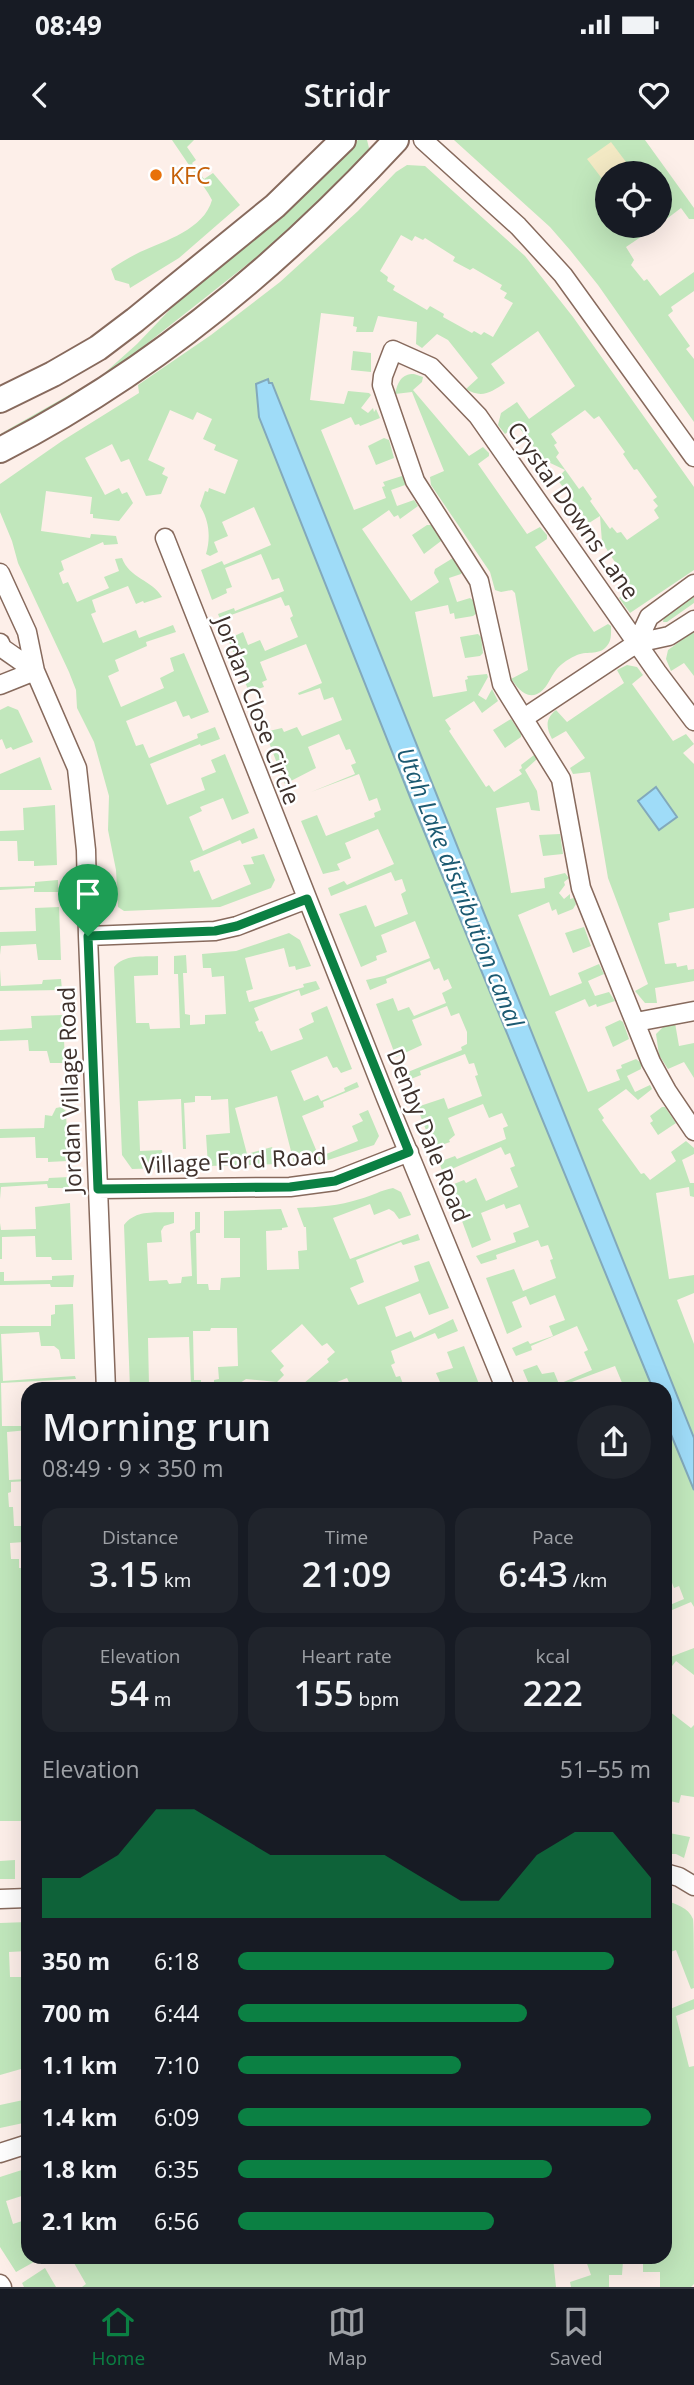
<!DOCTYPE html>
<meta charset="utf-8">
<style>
:root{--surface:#171b24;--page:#20242c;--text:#f1f3f6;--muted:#9ea1a6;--line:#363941;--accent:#0b8043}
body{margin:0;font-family:"Open Sans",sans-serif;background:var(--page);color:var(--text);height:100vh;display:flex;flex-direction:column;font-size:26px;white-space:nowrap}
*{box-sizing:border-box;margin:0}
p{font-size:23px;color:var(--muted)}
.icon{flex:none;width:38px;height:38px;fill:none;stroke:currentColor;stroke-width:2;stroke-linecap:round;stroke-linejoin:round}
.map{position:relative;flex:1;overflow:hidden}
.panel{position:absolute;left:21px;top:1242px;width:651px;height:882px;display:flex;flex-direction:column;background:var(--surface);border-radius:21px;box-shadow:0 7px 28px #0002}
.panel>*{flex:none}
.controls{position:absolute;left:595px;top:21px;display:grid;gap:14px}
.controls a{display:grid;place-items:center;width:77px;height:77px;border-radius:50%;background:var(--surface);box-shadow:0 7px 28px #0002;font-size:35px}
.pin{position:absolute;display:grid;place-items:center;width:60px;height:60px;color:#fff;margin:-72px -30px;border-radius:50% 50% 50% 0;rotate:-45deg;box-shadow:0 0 7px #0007}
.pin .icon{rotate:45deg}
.round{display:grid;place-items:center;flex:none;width:74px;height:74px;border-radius:37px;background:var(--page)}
.head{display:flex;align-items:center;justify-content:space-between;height:119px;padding:0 21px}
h1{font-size:38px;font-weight:600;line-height:52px}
.metrics{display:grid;grid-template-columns:repeat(3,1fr);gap:10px;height:119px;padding:7px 21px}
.metrics div{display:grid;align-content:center;border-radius:18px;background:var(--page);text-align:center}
.metrics b{font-size:35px;font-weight:600}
.metrics small{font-size:19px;font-weight:400}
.metrics p{font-size:19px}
.chart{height:196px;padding:14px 21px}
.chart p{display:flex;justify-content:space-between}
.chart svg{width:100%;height:126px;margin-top:7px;fill:var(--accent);opacity:.7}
ul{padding:0 21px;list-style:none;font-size:23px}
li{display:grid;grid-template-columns:112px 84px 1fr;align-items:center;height:52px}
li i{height:18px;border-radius:9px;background:var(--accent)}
.status{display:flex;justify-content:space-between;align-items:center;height:49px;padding:0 35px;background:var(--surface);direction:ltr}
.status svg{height:19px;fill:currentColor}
header{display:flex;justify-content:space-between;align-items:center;height:91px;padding:0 21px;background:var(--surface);font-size:32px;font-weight:600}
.dock{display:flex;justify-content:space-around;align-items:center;height:98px;border-top:2px solid var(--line);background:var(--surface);font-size:19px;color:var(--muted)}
.dock a{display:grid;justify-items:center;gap:4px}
.dock .selected{color:var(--accent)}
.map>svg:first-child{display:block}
.green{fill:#c1e7bc;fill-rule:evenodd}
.sand{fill:#f3e9c4}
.water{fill:#9fdcf8;stroke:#82a9bb;stroke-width:2}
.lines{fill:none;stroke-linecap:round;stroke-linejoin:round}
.minor-casing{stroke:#876a5d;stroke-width:21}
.secondary-casing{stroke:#876a5d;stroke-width:28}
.minor{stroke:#fff;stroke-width:18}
.secondary{stroke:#fff;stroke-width:24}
.route-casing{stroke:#fff;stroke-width:14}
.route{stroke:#0b8043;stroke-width:9}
.food-dot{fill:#e8710a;stroke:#fff;stroke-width:2.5}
.labels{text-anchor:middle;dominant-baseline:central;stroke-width:5;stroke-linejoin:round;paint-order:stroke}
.food-label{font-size:23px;fill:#c56008;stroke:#fff;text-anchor:start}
.street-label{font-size:23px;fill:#3e312c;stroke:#fff}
.water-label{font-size:24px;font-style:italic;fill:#1c5a72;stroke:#fff}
</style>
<div class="status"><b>08:49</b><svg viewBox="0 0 49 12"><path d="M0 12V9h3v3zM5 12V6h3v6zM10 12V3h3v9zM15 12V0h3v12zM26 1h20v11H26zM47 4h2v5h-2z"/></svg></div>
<header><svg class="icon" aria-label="back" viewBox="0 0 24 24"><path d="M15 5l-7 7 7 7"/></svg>Stridr<svg class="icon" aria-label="heart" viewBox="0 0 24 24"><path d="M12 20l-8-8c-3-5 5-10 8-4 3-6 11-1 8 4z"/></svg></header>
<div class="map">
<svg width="694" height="2147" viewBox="0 0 694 2147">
<rect width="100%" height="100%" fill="#fdefe9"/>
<!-- green -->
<path class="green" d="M172 0H194L187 7 196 20 192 23 204 39 213 33 240 65 179 118 130 148 129 144 115 140 111 129C120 123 130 117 140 112 165 101 204 89 212 60L208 53Z
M358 0H367L369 8 367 16 277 101 106 236 53 269 0 294 99 238 137 204 182 157 290 67Z
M454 0H645L694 68V79H689L681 68 660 84V33H607V86H657L626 107 634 120 631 125 644 141 647 139 660 156 694 132V151L671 167 673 171 668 175 690 206 686 209 694 219V282L598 145 570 110 550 87Z
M407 25 425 26 525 116 573 177 694 347V430L630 473 619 458 631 447 602 402 600 376 589 383 557 339 565 330 544 320 517 285 505 294 498 285 501 273 517 262 529 279 575 246 538 191 491 224 505 243C491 252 482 259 466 249L478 238 448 200 437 194 422 208 416 204 417 182 378 176 373 192H356L357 187 353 186 354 177 321 173 310 260 344 264 348 251 369 253 371 255 361 268 368 273 373 268 374 272 376 269 380 278 360 286 359 284 355 285 351 277 321 290 354 370 386 358 382 347 385 346 383 342 402 336 406 342 405 345 391 350 397 366 414 360 418 366 400 379 398 375 394 377 389 370 362 389 411 461 439 442 434 433 435 429 453 418 463 430 461 434 449 438 457 462 470 458 474 461 477 473 473 476 455 479 454 473 450 474 448 465 415 472 433 557 467 551 465 540 468 539 467 536 487 534 488 537 478 555 486 560 492 549 498 561 482 573 474 561 445 580 451 589 449 591 486 647 489 645 494 652 522 634 519 630 522 628 521 625 534 615 537 619 525 630 537 651 540 671 531 670 529 662 496 668 511 753 545 748 544 738 565 733 569 738 564 742 565 745 559 753 564 759 570 754V759L574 758 576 764 573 769 558 775 556 769 552 771 549 762 518 775 550 856 582 843 578 833 599 824 604 834 588 841 595 856 609 852 615 861 597 867 596 864 589 867 585 859 555 872 588 952 620 940 616 930 622 928 621 925 636 919 641 923V929L627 936 635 952 650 945 652 949 638 960 626 949 598 969 604 978 602 980 641 1034 644 1033 650 1040 676 1021 671 1012 686 1001 694 1008V1014L682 1020 690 1043H694V1057L690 1056 689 1047 656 1053 669 1139 694 1135V1153L677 1160 694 1204V1467L691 1462 665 1473V1467L684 1459 679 1446 674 1448 665 1425V1250L611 1249 623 1245 615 1226 553 1249H531L523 1230 537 1225 542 1234 554 1232 559 1244 592 1230 584 1212 588 1210 577 1186 531 1206 532 1210 516 1216 512 1208 528 1201 530 1204 553 1196 549 1186 565 1180 555 1155 530 1165 526 1156 512 1162 522 1187 507 1194 486 1138 514 1129 523 1151 556 1138 550 1120 553 1119 548 1105 541 1107 538 1100 496 1115 497 1119 481 1124 476 1116 516 1102 513 1093 529 1087 520 1064 506 1069 504 1064 481 1073 491 1100 472 1108 449 1046 464 1040 466 1043 476 1038 486 1061 518 1047 510 1028 515 1026 510 1013 505 1015 501 1007 443 1033 439 1022 455 1016 457 1019 506 999 503 988 508 986 502 973 489 978 483 964 448 978 455 995 449 1000 450 1002 433 1008 417 967 444 958 448 969 482 956 475 936 478 935 474 923 469 924 465 914 420 931 421 935 406 941 403 934 462 910 461 907 467 904V892L459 873 451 876 447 866 412 880 422 905 396 917 376 864 393 858 398 871 409 867 414 876 446 863 442 853 452 848 448 839 444 841 439 828 434 830 430 821 386 839 387 843 370 850 366 840 384 836 430 818 415 781 381 795 387 812 376 816 377 820 361 827 339 774 366 765 375 787 408 774 401 754 406 751 402 739 395 741 391 732 331 756 328 748 344 741 347 745 394 724 378 689 345 703 351 718 337 724 340 730 323 734 301 681 317 675 326 696 375 677 374 673 381 670 377 658 369 661 359 634 311 652 355 634 351 625 356 623 350 609 346 610 339 594 308 607 316 628 285 644 265 592 282 588 284 592 297 587 302 596 342 580 333 557 324 560 320 548 299 555 298 553 322 543 306 504 260 522 267 540 262 542 264 547 249 552 228 499 243 492 248 505 260 500 265 511 298 497 290 478 293 476 289 465 285 466 281 457 220 479 218 474 234 468 235 471 284 451 279 438 272 440 261 414 225 428 232 447 226 449 227 453 212 460 201 430 222 421 224 425 271 405 254 367 222 382 228 396 214 402 218 412 210 416 206 414C211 397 209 380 200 366L205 351 208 352 209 348 225 354 238 320 214 310 216 305 203 299 212 279 197 272 193 280 170 270 148 320 165 328 162 334 168 337 161 354 146 356 129 319 121 322 112 304 85 318 105 355 119 348 122 354 127 352 133 363 119 381 93 378V374H90L92 357 46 351 41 391 90 398 91 394 116 396 118 404 104 405 103 402 61 421 64 430 59 433 63 444 68 442 77 462 109 448 104 437 119 431 115 419 122 418C129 438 152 440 162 457L144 463 143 461 136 464 128 446 92 460 96 472 91 474 103 503 136 490 139 498 173 485 176 492 146 502 147 506 115 520 119 531 108 536 121 567 164 548 160 538 174 531 170 518 184 513 209 572 191 579 189 575 183 577 176 561 126 581 136 606 143 604 149 618 198 598 197 594 215 587 220 599 201 606 200 604 150 624 167 665 205 650 201 638 216 632 211 620 225 614 249 673 232 680 223 658 200 667 202 671 189 677 203 711 254 688 258 698 242 704 240 700 190 721 194 732 199 730 212 760 251 744 243 725 254 724 251 717 264 714 275 740 271 748 220 767 124 771 118 767 116 730 108 690 109 656 94 602 77 568 76 550 69 532 18 423 12 401 0 372V344L62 301 139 253 138 245 211 195 280 142 358 71 396 32ZM401 95 412 101 415 96 423 100 425 98 455 117 453 121 470 130 473 128 502 145 500 149 507 153 504 158 513 163 493 197 484 192 481 195 474 191 472 193 443 177 444 174 430 166 427 170 393 150 395 146 387 141 388 137 380 131ZM585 270 594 279 599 276 625 312 623 314 634 330 637 329 657 357 653 360 658 366 654 370 659 378 627 400 621 392 617 393 612 387 610 389 590 361 592 359 583 346 579 349 556 317 559 313 554 305 557 303 551 294Z
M353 211 371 213V232L351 230Z
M414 234 423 237 422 242 413 250 469 316 483 307 489 313V316L478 324 527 394 540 387 547 395V399L535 407 594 492 608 484 611 486C611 494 612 501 606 507 598 516 586 510 575 516 568 519 558 526 554 533 549 540 546 550 537 554 525 559 517 547 511 539L528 530 515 453 512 450 501 452 495 450 490 432 431 345 430 337 444 331 412 252 395 254C398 242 401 234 414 234Z
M384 298 389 300 394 318 376 325 368 306Z
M427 385H431L441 397V401L424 414 412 395Z
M694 456V463L667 482H663L664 477Z
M694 491V536L684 523 671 531 666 519 668 510Z
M478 494 481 497 483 513 480 516 465 518 460 497Z
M627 525 637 527 643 535 632 544 673 601 686 594 694 604 683 613 694 624V768L669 773 670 780 658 783 665 824 676 823 677 827 687 825 688 830 694 829V841L655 848 657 863H645L635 851 648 844 608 738 590 632 573 634 570 628 585 618 566 591 552 599C546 587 545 579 556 570L567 582 624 543 617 530Z
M8 566 18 570 33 602 13 610 11 607 6 609 2 599 0 600V570Z
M511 579 521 594V597L505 608 493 590Z
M40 617 52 650H0V634Z
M55 665 57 725 34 726V721H18L17 701H0V691L24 690 23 668Z
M560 694 563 714 543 716 539 695Z
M58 740V752H34V748L0 750V747L35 746V742Z
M59 767 61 820H38L36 804 1 806 0 815V792L36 791 35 768Z
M584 787 591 806 573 813 565 793Z
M289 793 300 800 311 826 296 830 295 826 289 827 284 808 245 818 253 849 246 851 249 862 301 848 304 847 303 844 316 841 320 849 301 856 299 850 254 868 259 880 255 882 259 892 262 891 271 911 303 899 299 889 314 882 311 873 327 866 352 929 341 933 337 927 333 928 327 916 291 931 304 961 318 955 321 961 345 951 344 948 357 942 359 947 323 962 324 967 302 976 319 1017 358 1001 352 986 363 981 359 974 368 970 379 996 374 1005 322 1022 294 1023 277 956 235 968 247 1014 272 1007 279 1024 208 1026 206 995 230 993 228 959 211 960V956H195V962L184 963 186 1009H183L181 959 138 961 140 1011 162 1010 164 1028 132 1029 122 1015 114 827C125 814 142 817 158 816V835L134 836 136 883H149L150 889 180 888 178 834H174V816L186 815 187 833H183L185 874 190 875V885L205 884V875L226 874 224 836 212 837 211 828H203L202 814 236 811Z
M0 829 1 846 42 844 43 840 61 839 62 850 0 851Z
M63 875 65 923H50L47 911H29L28 900 0 901V890L32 888 31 876Z
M620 880 623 882 629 899 613 907 605 887Z
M675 883 679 906 694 903V938L684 922 668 929 659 915 656 894 665 885Z
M61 967 66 971 68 1021 48 1022V1018H36L35 997 0 998V989L44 988 45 975 52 976 56 968Z
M662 967H665L676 983 658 995 650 983 653 981 650 976Z
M69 1037V1048H48L47 1044 1 1047 0 1059V1043L48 1041 49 1038Z
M393 1048 401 1052 411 1075 399 1079 394 1072 389 1069 374 1075 370 1064 333 1078 350 1119 418 1094 420 1100 403 1105 401 1102 356 1120 364 1142 350 1148 358 1165 419 1141 414 1126 429 1121 449 1168 429 1175 420 1153 385 1167 396 1197 411 1191 414 1198 453 1179 458 1191 438 1199 435 1193 391 1211 395 1223 391 1225 396 1237 400 1236 405 1249H352L347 1238 332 1244 333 1248 297 1249 329 1222 327 1219 335 1212 327 1203 322 1206 302 1184 271 1211 284 1226 280 1230 284 1235 277 1242 246 1239 231 1249H214V1240L219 1239 218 1227 238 1226 237 1188H211L210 1191H193L194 1240H201V1249H189L188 1246 191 1245 189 1197 148 1198 149 1246H169L170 1249H130L124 1085C136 1069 156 1073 174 1072V1083L164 1086 161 1091 162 1102 147 1103 149 1141 167 1140 169 1144 181 1143 182 1137 192 1136 190 1092 195 1089V1072H200V1093H196L197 1144H208L209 1150H220L221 1138 240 1137V1098H224V1071L281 1069 288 1087 282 1088V1090L266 1091 267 1130 299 1129 298 1111 307 1110 306 1087H304L297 1068C318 1067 339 1066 360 1059 372 1056 381 1050 393 1048Z
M70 1063 72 1120H52L51 1117H36L35 1096 2 1097V1119H0V1083L1 1090 36 1089 35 1067Z
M0 1132H4V1141L52 1140V1136L74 1135 73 1147H51L50 1144 0 1145Z
M73 1164 75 1219H61L59 1210 54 1206H41L39 1192 1 1194 3 1241 75 1236 76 1239 1 1243 2 1286H28V1290L7 1292 9 1340 28 1339V1341L11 1342V1352L8 1353 9 1367H13L14 1386H28V1391L24 1392V1402L10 1403 11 1419H19V1428H24L25 1437H28V1439L22 1440 23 1470H28V1510H23L24 1524H28L27 1618H22V1633H28V1712H22L21 1681H0V1186H51V1175L55 1174V1165Z
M464 1206 481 1249H451L448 1245 437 1249H421L440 1242 436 1233 453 1228 447 1212Z
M694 1508V1535L676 1521 665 1535V1519Z
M665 1568 691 1588 694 1585V1657L681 1655 679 1663 665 1660V1588L667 1585 665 1583Z
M665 1687H668L669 1693 690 1697 684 1718 676 1714H665Z
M15 1720V1739H0V1721Z
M665 1761C675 1763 689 1768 693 1779 694 1788 694 1834 694 1848L691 1849 676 1810 665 1814Z
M28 1782V1811L9 1812 10 1837H28V1927L0 1935V1783Z
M665 1857 670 1869 694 1859V1869L676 1876 689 1927 694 1926V2144L691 2147H660V2132H643V2122L623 2121 622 2135H609V2147H571L570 2142 591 2135 585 2118H665Z
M28 1959V1982L0 1988V1965Z
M28 2028V2054L6 2061 13 2084 28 2079V2118H41L16 2132 0 2107V2037Z
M80 2118H553L556 2147H82L86 2144 74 2123 81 2119Z
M45 2128 56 2147H24L22 2143Z"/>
<!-- sand -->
<path class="sand" d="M611 2 626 22 612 33H607V37L603 40 587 19Z"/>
<!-- water -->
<path class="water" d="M268 239 269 243H272L694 1298V1350L665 1280V1250L653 1249 412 662 259 277 256 244Z
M656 647 677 677 659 690 638 661Z"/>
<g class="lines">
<!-- minor casing -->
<g class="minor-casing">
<path id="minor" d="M423 0 518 86 563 135 694 317
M165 398 386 958 506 1250
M0 433 27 492 35 531 77 628 86 710 88 796 106 1250
M0 503 2 508 35 531
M637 503 649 477 694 444
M0 545 35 531
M524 578 637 503 669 496 694 480
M694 581 657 532 478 276 431 227 393 210 383 236 382 245 415 341 479 441 502 544 561 639 581 748 651 922 667 951 694 991
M88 796 215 791 237 786 307 759
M636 882 694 871
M98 1049 290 1047 335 1041 409 1012
M665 1733 679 1737 694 1746
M0 1759 28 1758
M0 2013 28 2004
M0 2144 2 2147"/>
</g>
<!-- secondary casing -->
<g class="secondary-casing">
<path id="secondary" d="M0 260 53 234 98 208 135 180 275 66 343 0
M0 310C149 234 283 122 396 0"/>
</g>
<!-- minor -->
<use href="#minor" class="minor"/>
<!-- secondary -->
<use href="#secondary" class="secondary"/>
</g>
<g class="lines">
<!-- route casing -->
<g class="route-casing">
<path id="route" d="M307 759 409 1012 335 1041 290 1047 98 1049 88 796 215 791 237 786Z"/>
</g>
<!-- route -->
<use href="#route" class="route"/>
</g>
<!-- markers -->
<circle class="food-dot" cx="156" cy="35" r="7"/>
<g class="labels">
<!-- food labels -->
<g class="food-label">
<text x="170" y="35">KFC</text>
</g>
<!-- street labels -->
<g class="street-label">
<text transform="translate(574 370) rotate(55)">Crystal Downs Lane</text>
<text transform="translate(258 570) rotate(69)">Jordan Close Circle</text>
<text transform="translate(69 950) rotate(-92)">Jordan Village Road</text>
<text transform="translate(429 995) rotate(68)">Denby Dale Road</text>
<text transform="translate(234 1020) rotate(-3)">Village Ford Road</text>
</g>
<!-- water labels -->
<g class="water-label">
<text transform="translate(461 747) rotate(68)">Utah Lake distribution canal</text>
</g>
</g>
</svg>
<div class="controls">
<a><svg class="icon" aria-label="locate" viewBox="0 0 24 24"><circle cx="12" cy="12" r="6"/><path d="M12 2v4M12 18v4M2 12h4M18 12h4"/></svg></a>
</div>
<div class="pin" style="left:88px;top:796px;background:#1e9e55"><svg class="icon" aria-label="arrive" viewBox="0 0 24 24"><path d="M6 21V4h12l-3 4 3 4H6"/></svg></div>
<section class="panel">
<div class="head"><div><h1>Morning run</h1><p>08:49 · 9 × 350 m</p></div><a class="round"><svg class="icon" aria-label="share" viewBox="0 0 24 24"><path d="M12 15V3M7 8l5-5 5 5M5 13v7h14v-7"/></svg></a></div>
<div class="metrics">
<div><p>Distance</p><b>3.15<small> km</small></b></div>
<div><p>Time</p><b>21:09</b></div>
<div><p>Pace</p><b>6:43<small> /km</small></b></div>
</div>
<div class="metrics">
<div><p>Elevation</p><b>54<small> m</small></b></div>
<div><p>Heart rate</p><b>155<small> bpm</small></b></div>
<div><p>kcal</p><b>222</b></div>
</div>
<div class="chart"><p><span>Elevation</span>51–55 m</p>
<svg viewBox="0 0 160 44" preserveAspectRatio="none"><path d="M0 44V30L10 30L20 22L30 6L40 6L50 14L60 22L70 22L80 22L90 22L100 30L110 38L120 38L130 22L140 14L150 14L160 30V44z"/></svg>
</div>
<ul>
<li><b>350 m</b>6:18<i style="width:91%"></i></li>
<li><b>700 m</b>6:44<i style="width:70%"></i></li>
<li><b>1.1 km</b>7:10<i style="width:54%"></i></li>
<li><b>1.4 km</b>6:09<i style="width:100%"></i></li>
<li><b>1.8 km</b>6:35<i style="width:76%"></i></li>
<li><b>2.1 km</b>6:56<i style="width:62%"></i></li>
</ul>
</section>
</div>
<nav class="dock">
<a class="selected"><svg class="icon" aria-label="home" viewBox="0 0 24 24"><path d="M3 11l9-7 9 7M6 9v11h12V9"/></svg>Home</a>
<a><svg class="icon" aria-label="map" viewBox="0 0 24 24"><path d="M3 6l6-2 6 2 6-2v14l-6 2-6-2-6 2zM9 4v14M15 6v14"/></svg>Map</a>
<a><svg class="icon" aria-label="saved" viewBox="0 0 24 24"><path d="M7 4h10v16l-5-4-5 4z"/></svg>Saved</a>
</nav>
